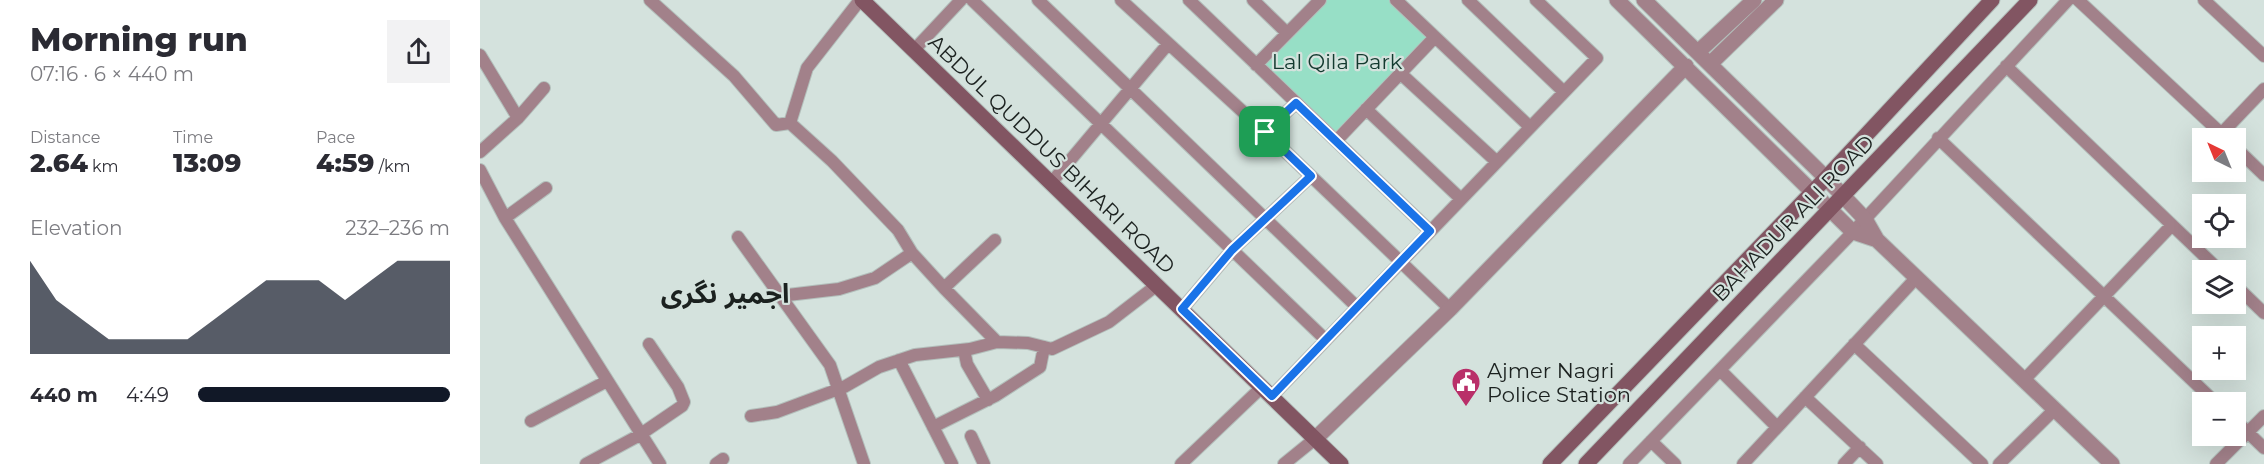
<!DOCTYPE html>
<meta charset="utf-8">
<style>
:root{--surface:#fff;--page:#f2f2f3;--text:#2b2b33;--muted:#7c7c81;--accent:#111827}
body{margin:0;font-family:Montserrat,"Noto Sans Arabic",sans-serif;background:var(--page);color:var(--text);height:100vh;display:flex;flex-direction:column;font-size:22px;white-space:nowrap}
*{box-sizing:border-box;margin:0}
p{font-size:20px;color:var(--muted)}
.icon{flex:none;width:33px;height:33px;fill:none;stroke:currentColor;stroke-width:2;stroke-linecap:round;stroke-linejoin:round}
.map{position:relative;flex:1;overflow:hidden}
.panel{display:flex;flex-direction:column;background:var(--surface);width:480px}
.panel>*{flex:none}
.needle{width:39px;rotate:317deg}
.buttons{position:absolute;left:1712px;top:128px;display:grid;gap:12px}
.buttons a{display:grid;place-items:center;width:54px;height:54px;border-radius:0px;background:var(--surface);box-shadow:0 6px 24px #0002;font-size:30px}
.pin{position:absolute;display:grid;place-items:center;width:51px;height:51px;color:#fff;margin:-26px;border-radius:12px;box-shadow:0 3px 9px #0006}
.round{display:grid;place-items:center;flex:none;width:63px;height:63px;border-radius:0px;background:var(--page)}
.headline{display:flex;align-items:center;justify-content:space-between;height:102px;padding:0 30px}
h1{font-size:33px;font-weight:800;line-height:45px}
.stats{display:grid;grid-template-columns:repeat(3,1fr);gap:9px;height:102px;padding:6px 30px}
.stats div{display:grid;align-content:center}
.stats b{font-size:26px;font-weight:800}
.stats small{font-size:16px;font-weight:400}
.stats p{font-size:16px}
.chart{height:168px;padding:12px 30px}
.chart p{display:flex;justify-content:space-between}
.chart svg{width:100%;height:108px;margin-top:6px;fill:var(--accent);opacity:.7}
ul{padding:0 30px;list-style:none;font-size:20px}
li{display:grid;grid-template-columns:96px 72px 1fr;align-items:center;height:45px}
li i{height:15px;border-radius:8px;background:var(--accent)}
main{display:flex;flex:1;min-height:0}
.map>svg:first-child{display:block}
.green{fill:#97dfc6}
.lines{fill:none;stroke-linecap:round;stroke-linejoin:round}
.minor-casing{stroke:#b3bfbb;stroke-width:14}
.tertiary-casing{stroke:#b3bfbb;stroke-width:17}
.secondary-casing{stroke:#b3bfbb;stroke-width:17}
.minor{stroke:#a2818a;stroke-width:12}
.tertiary{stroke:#a2818a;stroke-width:15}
.secondary{stroke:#825562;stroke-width:15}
.route-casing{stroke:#fff;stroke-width:12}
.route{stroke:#1a73e8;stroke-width:8}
.labels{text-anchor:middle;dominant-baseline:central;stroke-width:4.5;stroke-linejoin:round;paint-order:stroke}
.park-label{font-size:21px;fill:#133a2f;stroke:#d4e2dd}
.street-label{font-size:21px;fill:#1b211f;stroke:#d4e2dd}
.poi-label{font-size:21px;fill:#1b211f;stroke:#d4e2dd;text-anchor:start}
.district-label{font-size:27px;font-weight:bold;fill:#1b211f;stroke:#d4e2dd}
</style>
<main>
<section class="panel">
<div class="headline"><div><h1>Morning run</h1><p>07:16 · 6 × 440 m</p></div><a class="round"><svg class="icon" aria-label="share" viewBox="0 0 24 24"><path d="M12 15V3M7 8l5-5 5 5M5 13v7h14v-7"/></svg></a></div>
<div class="stats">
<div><p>Distance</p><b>2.64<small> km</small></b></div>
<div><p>Time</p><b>13:09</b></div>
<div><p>Pace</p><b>4:59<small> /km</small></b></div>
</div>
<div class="chart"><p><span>Elevation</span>232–236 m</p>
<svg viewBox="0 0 160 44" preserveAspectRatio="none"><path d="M0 44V6L10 22L20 30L30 38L40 38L50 38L60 38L70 30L80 22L90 14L100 14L110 14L120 22L130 14L140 6L150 6L160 6V44z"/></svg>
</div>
<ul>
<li><b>440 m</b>4:49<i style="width:100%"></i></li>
</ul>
</section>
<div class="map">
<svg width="1784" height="464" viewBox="0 0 1784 464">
<rect width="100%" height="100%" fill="#d4e2dd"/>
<!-- green -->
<path class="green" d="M839 0H916L955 37 856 141 776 65Z"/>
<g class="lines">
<!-- minor casing -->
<g class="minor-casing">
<path id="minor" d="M170 0 254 76 296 125 310 123 352 161 418 230 432 253 464 288 517 342
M492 0 846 340
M558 0 877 307
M641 0 785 132 970 309
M709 0 950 231
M773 0 807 33
M916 0 1050 127
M988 0 1084 92
M1598 0 1746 138
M1724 0 1784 56
M434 50 481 0
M0 55 38 118
M776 65 840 0
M1526 66 1739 270
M920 73 1017 162
M886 109 981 199
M310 123 327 68 380 0
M785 132 816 103
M1741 134 1784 89
M1458 138 1735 402
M856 141 955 37
M1755 147 1784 175
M0 152 38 118 64 88
M0 170 25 218 180 464
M571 183 688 44
M25 218 66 188
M258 237 350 365 384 464
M1755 285 1784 313
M464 288 515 240
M299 296 359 289 395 278 432 253
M702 309 752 250 831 176
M1374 344 1502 464
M484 350 487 364 508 400
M419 360 472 464
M1241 371 1297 427
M1544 380 1692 225
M792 396 1117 58 1056 0
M1325 397 1397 464
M271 416 297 412 364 387 399 367 435 355 490 349 517 342 548 343 572 349 629 322 677 285
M1755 420 1784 448
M51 421 127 381
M453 427 515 396 560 367 564 347
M491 436 504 464
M1171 441 1195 464
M106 464 158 436 202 406 204 402 198 387 169 344
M236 464 243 459
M701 464 782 387
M804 464 836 438
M1149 464 1373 232 1588 0
M1263 464 1437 277
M1364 464 1380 447
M1519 464 1574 410
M1736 464 1784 416"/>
</g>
<!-- tertiary casing -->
<g class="tertiary-casing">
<path id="tertiary" d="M1137 0 1373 232 1397 240 1632 464
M1164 0 1346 178 1385 219 1397 240
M1218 52 1274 0
M1230 64 1296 0
M836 438 970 309 1206 66"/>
</g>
<!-- secondary casing -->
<g class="secondary-casing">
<path id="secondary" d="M382 0 861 464
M1070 464 1346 178 1512 0
M1106 464 1550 0"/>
</g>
<!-- minor -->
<use href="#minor" class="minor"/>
<!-- tertiary -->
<use href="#tertiary" class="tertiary"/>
<!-- secondary -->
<use href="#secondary" class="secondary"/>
</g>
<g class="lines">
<!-- route casing -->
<g class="route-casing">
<path id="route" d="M816 103 950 231 792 396 702 309 752 250 831 176 785 132Z"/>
</g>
<!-- route -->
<use href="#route" class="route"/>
</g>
<!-- icons -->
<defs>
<g id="civic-pin" transform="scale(1.5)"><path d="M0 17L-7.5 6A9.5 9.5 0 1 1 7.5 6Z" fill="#b92f69" stroke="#d4e2dd"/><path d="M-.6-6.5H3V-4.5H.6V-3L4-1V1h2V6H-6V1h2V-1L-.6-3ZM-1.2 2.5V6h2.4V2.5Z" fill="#fff"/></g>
</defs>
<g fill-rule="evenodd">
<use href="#civic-pin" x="986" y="382"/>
</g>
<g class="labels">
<!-- park labels -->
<g class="park-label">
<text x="857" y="61">Lal Qila Park</text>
</g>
<!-- street labels -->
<g class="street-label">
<text transform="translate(572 154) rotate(44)">ABDUL QUDDUS BIHARI ROAD</text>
<text transform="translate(1313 218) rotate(-46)">BAHADUR ALI ROAD</text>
</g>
<!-- poi labels -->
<g class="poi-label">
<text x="1007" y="370">Ajmer Nagri<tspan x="1007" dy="24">Police Station</tspan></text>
</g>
<!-- district labels -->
<g class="district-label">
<text x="245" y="293">اجمیر نگری</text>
</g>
</g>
</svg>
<div class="buttons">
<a><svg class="needle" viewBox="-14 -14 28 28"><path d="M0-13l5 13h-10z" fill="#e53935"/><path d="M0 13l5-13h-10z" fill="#7c7c81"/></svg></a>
<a><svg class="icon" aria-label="locate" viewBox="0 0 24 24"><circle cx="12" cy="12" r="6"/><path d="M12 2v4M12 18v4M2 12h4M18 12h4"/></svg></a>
<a><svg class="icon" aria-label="layers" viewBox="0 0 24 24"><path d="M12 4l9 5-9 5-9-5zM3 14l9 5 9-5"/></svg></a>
<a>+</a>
<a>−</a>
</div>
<div class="pin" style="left:785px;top:132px;background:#1e9e55"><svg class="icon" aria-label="arrive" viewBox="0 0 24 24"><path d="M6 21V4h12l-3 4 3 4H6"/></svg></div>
</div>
</main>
